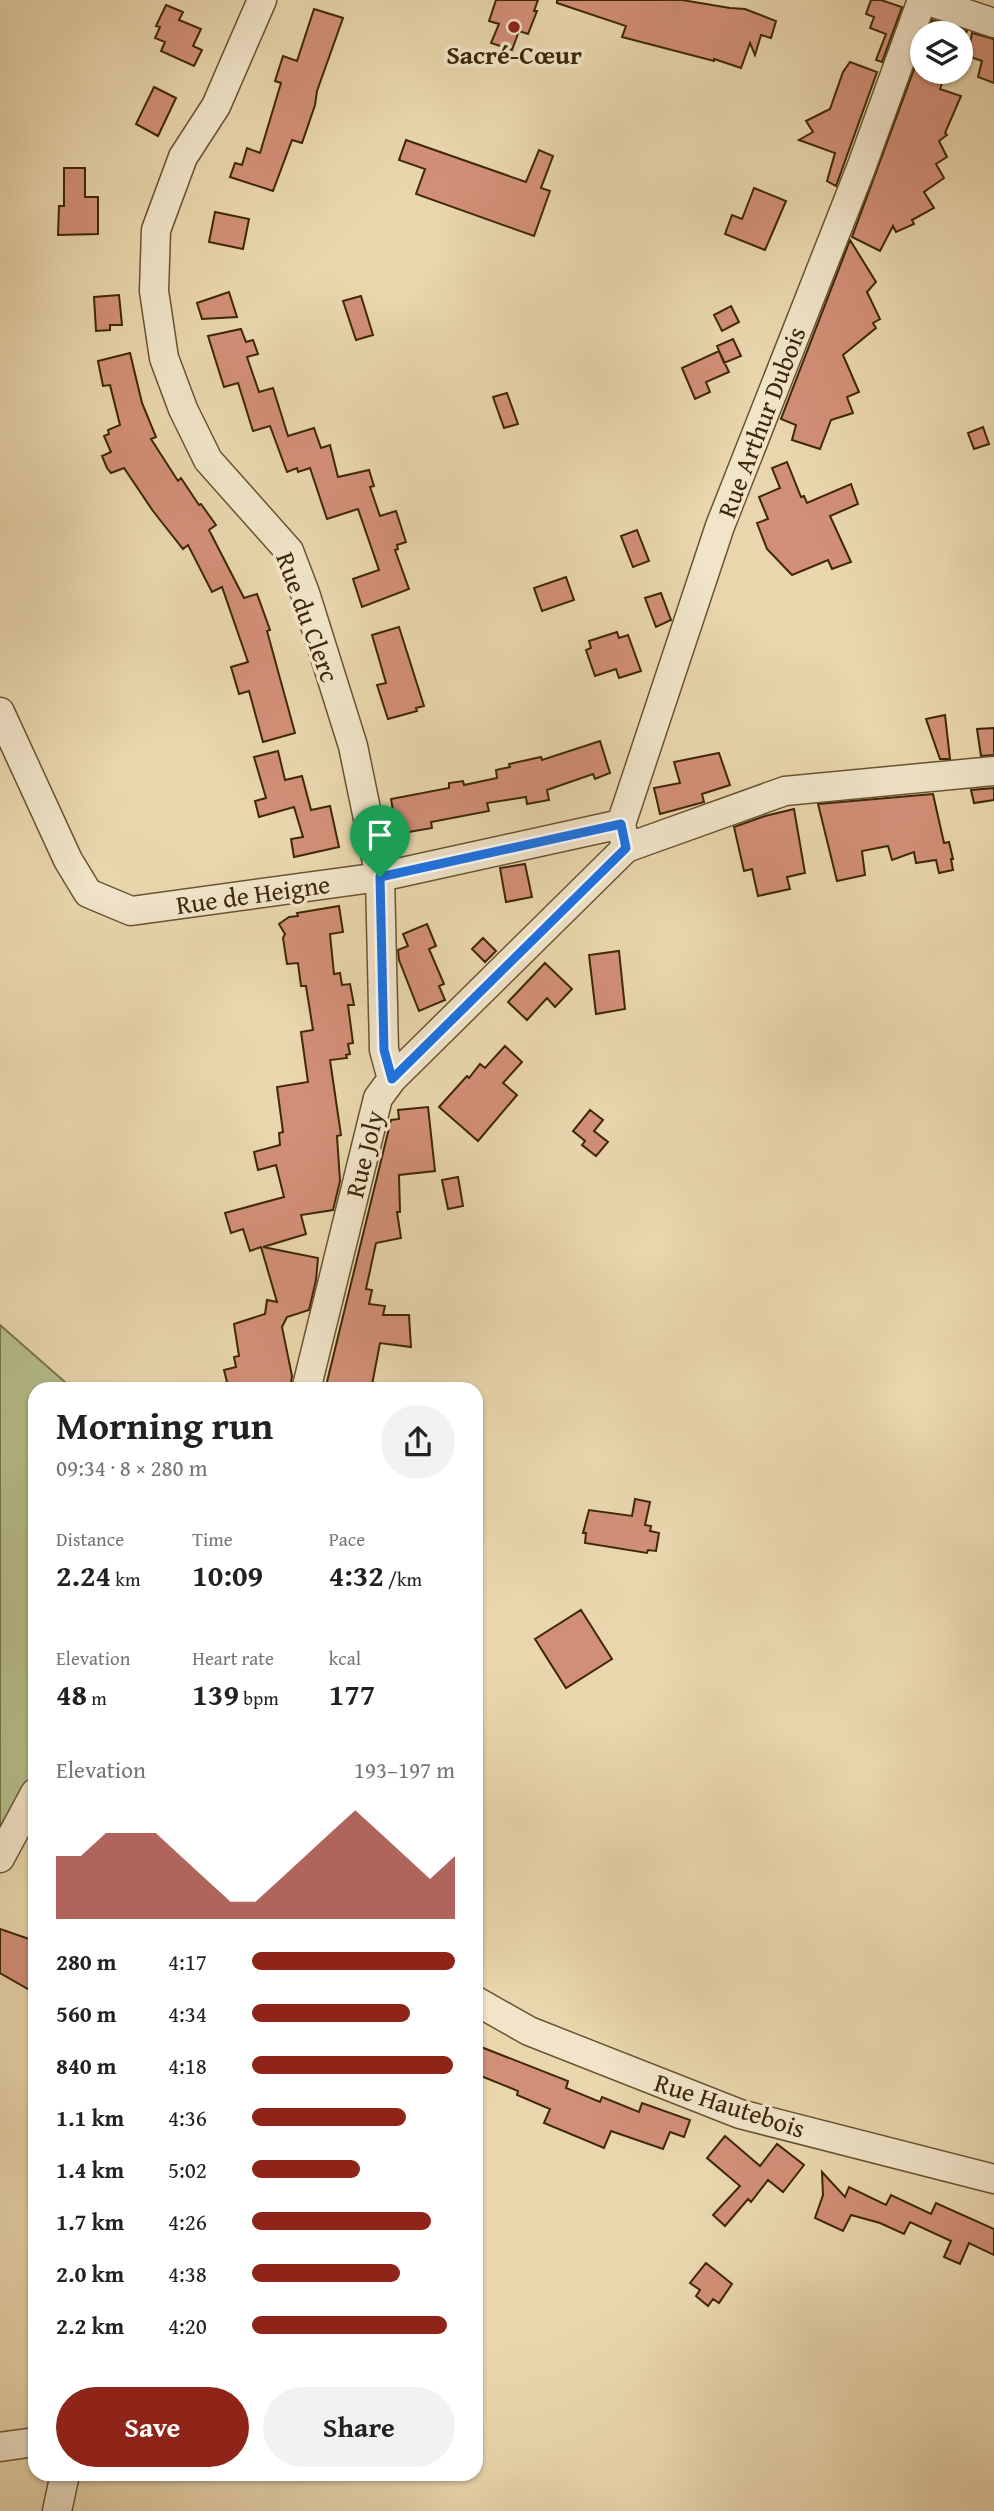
<!DOCTYPE html>
<meta charset="utf-8">
<style>
:root{--surface:#fff;--page:#f2f2f2;--text:#222;--muted:#767676;--accent:#8f2418}
body{margin:0;font-family:"Gentium Book Plus",serif;background:var(--page);color:var(--text);height:100vh;display:flex;flex-direction:column;font-size:26px;white-space:nowrap}
*{box-sizing:border-box;margin:0}
p{font-size:23px;color:var(--muted)}
.icon{flex:none;width:38px;height:38px;fill:none;stroke:currentColor;stroke-width:2;stroke-linecap:round;stroke-linejoin:round}
.map{position:relative;flex:1;overflow:hidden}
.side{position:absolute;left:28px;top:1382px;width:455px;height:1099px;display:flex;flex-direction:column;background:var(--surface);border-radius:21px;box-shadow:0 2px 5px #0004}
.side>*{flex:none}
.buttons{position:absolute;left:910px;top:21px;display:grid;gap:14px}
.buttons a{display:grid;place-items:center;width:63px;height:63px;border-radius:50%;background:var(--surface);box-shadow:0 2px 5px #0004;font-size:35px}
.pin{position:absolute;display:grid;place-items:center;width:60px;height:60px;color:#fff;margin:-72px -30px;border-radius:50% 50% 50% 0;rotate:-45deg;box-shadow:0 0 7px #0007}
.pin .icon{rotate:45deg}
.round{display:grid;place-items:center;flex:none;width:74px;height:74px;border-radius:37px;background:var(--page)}
.head{display:flex;align-items:center;justify-content:space-between;height:119px;padding:0 28px}
h1{font-size:38px;font-weight:600;line-height:52px}
.stats{display:grid;grid-template-columns:repeat(3,1fr);gap:10px;height:119px;padding:7px 28px}
.stats div{display:grid;align-content:center}
.stats b{font-size:30px;font-weight:600}
.stats small{font-size:19px;font-weight:400}
.stats p{font-size:19px}
.chart{height:196px;padding:14px 28px}
.chart p{display:flex;justify-content:space-between}
.chart svg{width:100%;height:126px;margin-top:7px;fill:var(--accent);opacity:.7}
.button{display:flex;gap:14px;margin-top:auto;padding:14px 28px}
.button a{flex:1;height:80px;border-radius:42px;background:var(--accent);color:#fff;font-size:28px;font-weight:600;line-height:80px;text-align:center}
.button a+a{background:var(--page);color:var(--text)}
ul{padding:0 28px;list-style:none;font-size:23px}
li{display:grid;grid-template-columns:112px 84px 1fr;align-items:center;height:52px}
li i{height:18px;border-radius:9px;background:var(--accent)}
.map>svg:first-child{display:block}
.green{fill:#b5be8a;stroke:#7a7348;stroke-width:2}
.building{fill:#d28f77;stroke:#3e2806;stroke-width:2}
.lines{fill:none;stroke-linecap:round;stroke-linejoin:round}
.minor-casing{stroke:#695430;stroke-width:31}
.minor{stroke:#f1e4c9;stroke-width:28}
.route-casing{stroke:#fff;stroke-width:14}
.route{stroke:#1a73e8;stroke-width:9}
.poi-dot{fill:#8f2418;stroke:#f1e4c9;stroke-width:2.5}
.labels{text-anchor:middle;dominant-baseline:central;stroke-width:7;stroke-linejoin:round;paint-order:stroke}
.poi-label{font-size:26px;font-weight:bold;fill:#3e2806;stroke:#f1e4c9}
.street-label{font-size:26px;fill:#3e2806;stroke:#f1e4c9}
</style>
<div class="map">
<svg width="994" height="2511" viewBox="0 0 994 2511">
<rect width="100%" height="100%" fill="#e9d6ac"/>
<filter id="stains"><feTurbulence type="fractalNoise" baseFrequency=".00286" numOctaves="4"/><feColorMatrix values="0 0 0 0 .2 0 0 0 0 .09 0 0 0 0 .02 0 0 0 .5 -.17"/></filter>
<radialGradient id="worn" r=".72"><stop offset=".6" stop-color="#630" stop-opacity="0"/><stop offset="1" stop-color="#630" stop-opacity=".3"/></radialGradient>
<!-- green -->
<path class="green" d="M0 1325 73 1389 35 1390V1776L0 1831Z"/>
<!-- building -->
<path class="building" d="M496 0H538L534 11H537L528 34 519 31 512 50 491 43 499 24 489 21Z
M557 0H682L730 8 745 9 776 21 771 38 761 35 755 55 750 43 741 68 714 59V61L622 37 626 26 557 3Z
M871 0H881L902 7 882 62 876 60 886 34 870 28 874 17 866 14Z
M166 5 183 12 179 20 201 29 193 46 202 50 194 66 161 51 165 42 155 38 160 27 156 26Z
M314 9 343 18 317 91 315 105 302 143 292 140 273 191 230 177 235 163 242 165 247 148 260 153 281 83 275 81 283 56 297 61Z
M932 20 967 31 966 33H928Z
M972 33 994 39V83L978 77 982 61 968 56Z
M922 48V72H946L940 89 961 96 945 133 947 135 939 141 947 157 936 164 944 178 924 192 934 208 912 220 914 224 896 232 893 226 880 251 852 237Z
M850 62 877 72 836 186 827 181 835 153 799 140 813 132 806 121 830 109 843 72Z
M154 87 176 98 158 136 136 124Z
M406 140 526 182 539 150 553 156 541 188 550 191 534 236 416 194 425 169 399 160Z
M64 168H85V197H98V234L58 235 59 206H64Z
M754 188 786 201 765 250 725 234 732 215 742 219Z
M215 212 249 219 243 249 209 242Z
M850 240 876 282 867 292 880 319 873 323 876 328 843 355 859 392 847 397 853 413 831 420 820 449 792 440 796 425 781 419Z
M229 292 237 317 202 319 197 303Z
M119 295 122 325H110V330L96 331 94 297Z
M361 296 373 335 356 340 343 301Z
M731 306 739 322 722 331 714 315Z
M241 329 246 342 253 340 258 354 247 357 259 392 273 388 288 436 314 428 321 448 330 445 338 477 369 470 374 486 370 487 380 516 396 511 406 542 397 545 398 549 395 550 409 589 362 607 353 579 379 570 358 509 327 519 310 468 298 472 297 468 287 472 270 426 253 431 238 383 224 387 208 336Z
M733 339 741 356 724 363 717 346Z
M719 351 729 372 706 382 710 392 695 399 682 368Z
M130 353 142 403 156 437 151 439 178 481 181 478 199 505 201 504 216 525 209 530 244 598 257 594 270 630 267 631 295 733 263 742 249 691 239 694 231 667 248 662 222 587 212 592 188 545 183 549 153 511 124 468 111 473 107 468 102 456 111 452 104 436 109 434 108 430 120 425 110 385 103 386 98 361Z
M507 393 518 424 504 428 493 397Z
M983 427 989 444 974 449 968 433Z
M787 462 801 497 804 496 807 503 851 484 858 504 830 516 851 562 832 569 828 560 792 575 767 549 757 523 768 519 759 497 780 488 772 468Z
M637 530 649 561 633 567 621 536Z
M566 577 574 600 542 611 534 588Z
M661 593 671 620 656 627 645 598Z
M399 627 424 706 416 708 417 711 388 719 377 685 386 683 372 635Z
M617 632 619 638 628 635 641 671 619 678 616 669 595 676 586 650 591 648 589 641Z
M945 715 950 759H940L926 719Z
M994 728V755L981 756 977 729Z
M600 741 610 773 595 779 593 774 547 790 549 800 527 804 526 797 487 803 489 811 431 822 432 828 397 834 391 799 449 788V783L463 781 464 785 497 778 496 770 510 767 509 764 541 757 542 760Z
M278 751 285 780 302 776 311 810 330 806 339 847 294 857 291 839 303 837 294 807 259 817 255 801 266 798 254 757Z
M719 753 730 785 702 794 704 802 660 814 654 788 680 783 674 762Z
M994 788V800L974 803 971 790Z
M933 794 944 843 949 842 953 859H951L953 870 939 873 936 860 916 863 914 852 892 860 888 846 862 851 865 875 837 881 818 804Z
M794 809 805 873 787 877 790 889 758 896 752 869 744 871 734 827 765 816Z
M525 864 532 897 506 902 500 868Z
M339 906 343 932 330 934 334 974 340 973 342 985 350 984 354 1005H348L353 1043 348 1044 350 1054 346 1055 347 1058 330 1060 341 1135 337 1136 340 1181 333 1210 301 1215 306 1234 263 1247 318 1258 316 1280 309 1310 287 1317 282 1327 292 1376 290 1390H229L224 1370 236 1367 234 1357 239 1356 234 1324 265 1314 267 1300 277 1302 261 1247 250 1251 243 1229 231 1233 225 1213 284 1197 276 1165 258 1170 254 1152 280 1145 279 1133 283 1132 277 1087 308 1082 301 1032 313 1030 306 986H301L298 963 287 964 283 938 285 934 279 924 289 917 298 916 297 913Z
M427 924 436 946 429 949 444 984 439 986 445 1000 419 1011 399 960 398 950 408 946 403 934Z
M483 938 496 951 485 962 472 949Z
M619 951 625 1009 596 1014 589 955Z
M545 963 572 989 555 1007 547 998 527 1020 508 1002Z
M505 1046 522 1062 503 1083 517 1095 478 1141 439 1107 467 1076 469 1078 480 1064 485 1068Z
M428 1107 435 1171 399 1175 400 1212H397L401 1238 376 1243 366 1289 372 1290 369 1304 385 1306 383 1315H409L411 1347 380 1343 371 1390H325L391 1120 399 1119 398 1110Z
M590 1110 603 1120 594 1131 608 1142 596 1156 582 1145 585 1141 573 1131Z
M458 1177 463 1206 448 1209 442 1180Z
M635 1499 650 1502 645 1525 651 1526 650 1531 659 1533 656 1551 648 1550 647 1553 585 1543 586 1533H583L589 1510 632 1516Z
M581 1610 612 1659 566 1688 535 1639Z
M0 1929 35 1941V1993L0 1973Z
M476 2045 568 2081 566 2088 600 2102 602 2097 639 2112 642 2103 690 2120 684 2137 670 2132 663 2149 611 2131 604 2148 544 2123 550 2109 517 2095 518 2091 476 2074Z
M725 2136 760 2166 777 2144 804 2165 783 2192 768 2180 751 2202 748 2199 725 2226 713 2215 740 2186 707 2158Z
M822 2172 845 2197 849 2187 886 2205 891 2195 931 2214 936 2203 994 2229V2255L969 2243 960 2264 944 2257 951 2241 910 2222 904 2234 880 2223 851 2215 843 2231 815 2218 823 2195Z
M706 2263 732 2284 719 2303 713 2299 708 2306 696 2296 700 2290 690 2283Z"/>
<g class="lines">
<!-- minor casing -->
<g class="minor-casing">
<path id="minor" d="M262 0 216 106 183 157 156 230 154 291 164 358 183 409 208 460 289 551 305 593 353 746 380 877 384 1050 392 1079
M925 0 994 23
M0 712 68 860 88 893 131 911 380 877 621 824
M626 848 621 824 720 526 861 168 922 0
M306 1390 378 1098 392 1079 626 848 785 791 994 771
M0 1858 35 1793
M476 2001 529 2031 740 2114 994 2179
M0 2447 35 2442
M57 2511 65 2474"/>
</g>
<!-- minor -->
<use href="#minor" class="minor"/>
</g>
<g class="lines">
<!-- route casing -->
<g class="route-casing">
<path id="route" d="M621 824 626 848 392 1079 384 1050 380 877Z"/>
</g>
<!-- route -->
<use href="#route" class="route"/>
</g>
<!-- markers -->
<circle class="poi-dot" cx="514" cy="27" r="7"/>
<g class="labels">
<!-- poi labels -->
<g class="poi-label">
<text x="514" y="54">Sacré-Cœur</text>
</g>
<!-- street labels -->
<g class="street-label">
<text transform="translate(761 422) rotate(-69)">Rue Arthur Dubois</text>
<text transform="translate(308 617) rotate(70)">Rue du Clerc</text>
<text transform="translate(253 894) rotate(-8)">Rue de Heigne</text>
<text transform="translate(364 1154) rotate(-76)">Rue Joly</text>
<text transform="translate(730 2105) rotate(18)">Rue Hautebois</text>
</g>
</g>
<rect width="100%" height="100%" filter="url(#stains)"/>
<rect width="100%" height="100%" fill="url(#worn)"/>
</svg>
<div class="buttons">
<a><svg class="icon" aria-label="layers" viewBox="0 0 24 24"><path d="M12 4l9 5-9 5-9-5zM3 14l9 5 9-5"/></svg></a>
</div>
<div class="pin" style="left:380px;top:877px;background:#1e9e55"><svg class="icon" aria-label="arrive" viewBox="0 0 24 24"><path d="M6 21V4h12l-3 4 3 4H6"/></svg></div>
<section class="side">
<div class="head"><div><h1>Morning run</h1><p>09:34 · 8 × 280 m</p></div><a class="round"><svg class="icon" aria-label="share" viewBox="0 0 24 24"><path d="M12 15V3M7 8l5-5 5 5M5 13v7h14v-7"/></svg></a></div>
<div class="stats">
<div><p>Distance</p><b>2.24<small> km</small></b></div>
<div><p>Time</p><b>10:09</b></div>
<div><p>Pace</p><b>4:32<small> /km</small></b></div>
</div>
<div class="stats">
<div><p>Elevation</p><b>48<small> m</small></b></div>
<div><p>Heart rate</p><b>139<small> bpm</small></b></div>
<div><p>kcal</p><b>177</b></div>
</div>
<div class="chart"><p><span>Elevation</span>193–197 m</p>
<svg viewBox="0 0 160 44" preserveAspectRatio="none"><path d="M0 44V22L10 22L20 14L30 14L40 14L50 22L60 30L70 38L80 38L90 30L100 22L110 14L120 6L130 14L140 22L150 30L160 22V44z"/></svg>
</div>
<ul>
<li><b>280 m</b>4:17<i style="width:100%"></i></li>
<li><b>560 m</b>4:34<i style="width:78%"></i></li>
<li><b>840 m</b>4:18<i style="width:99%"></i></li>
<li><b>1.1 km</b>4:36<i style="width:76%"></i></li>
<li><b>1.4 km</b>5:02<i style="width:53%"></i></li>
<li><b>1.7 km</b>4:26<i style="width:88%"></i></li>
<li><b>2.0 km</b>4:38<i style="width:73%"></i></li>
<li><b>2.2 km</b>4:20<i style="width:96%"></i></li>
</ul>
<div class="button"><a>Save</a><a>Share</a></div>
</section>
</div>
